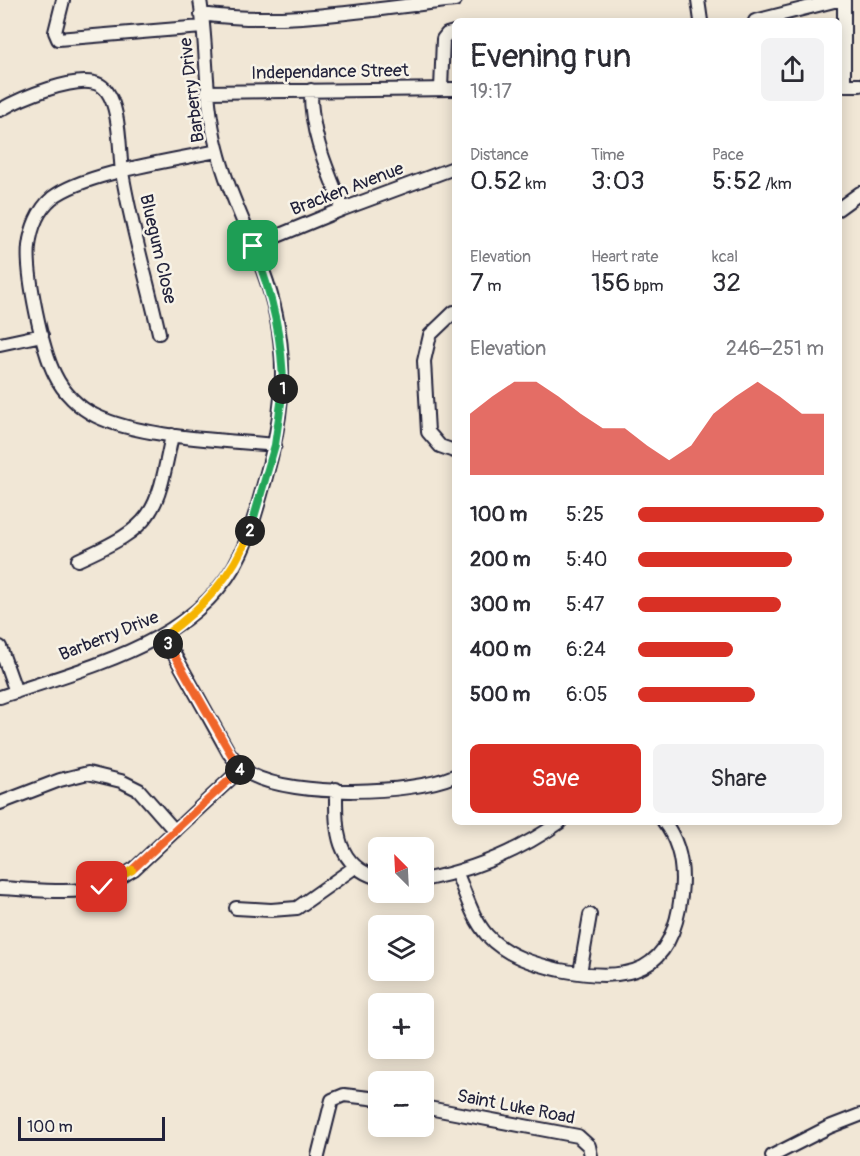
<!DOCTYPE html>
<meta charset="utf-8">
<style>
:root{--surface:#fff;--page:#f2f2f3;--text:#2b2b33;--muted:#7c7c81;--accent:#d93025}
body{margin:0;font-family:Pangolin,sans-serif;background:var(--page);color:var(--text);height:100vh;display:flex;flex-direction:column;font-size:22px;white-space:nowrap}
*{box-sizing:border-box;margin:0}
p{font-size:20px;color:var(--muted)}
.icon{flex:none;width:33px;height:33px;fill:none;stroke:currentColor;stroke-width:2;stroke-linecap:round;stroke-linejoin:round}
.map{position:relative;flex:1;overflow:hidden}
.panel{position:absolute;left:452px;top:18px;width:390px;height:807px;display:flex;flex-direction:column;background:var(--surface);border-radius:9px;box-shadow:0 3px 15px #0003}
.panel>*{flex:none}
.needle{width:39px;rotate:336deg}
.tools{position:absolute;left:368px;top:837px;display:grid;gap:12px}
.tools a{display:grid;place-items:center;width:66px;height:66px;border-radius:9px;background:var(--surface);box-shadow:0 3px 15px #0003;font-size:30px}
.scale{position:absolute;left:18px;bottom:15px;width:147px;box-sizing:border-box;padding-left:6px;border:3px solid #22223b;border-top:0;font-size:16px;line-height:21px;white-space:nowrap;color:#22223b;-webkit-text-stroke:4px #f7f3e8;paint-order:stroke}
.pin{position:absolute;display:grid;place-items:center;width:51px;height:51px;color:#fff;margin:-26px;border-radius:12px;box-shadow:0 3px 9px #0006}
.km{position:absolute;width:30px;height:30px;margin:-15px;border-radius:50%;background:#222;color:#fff;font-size:16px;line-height:30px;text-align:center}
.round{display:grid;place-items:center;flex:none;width:63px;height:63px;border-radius:9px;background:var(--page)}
.headline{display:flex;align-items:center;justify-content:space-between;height:102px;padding:0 18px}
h1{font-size:33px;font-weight:600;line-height:45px}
.figures{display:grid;grid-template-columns:repeat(3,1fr);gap:9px;height:102px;padding:6px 18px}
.figures div{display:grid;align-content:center}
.figures b{font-size:26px;font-weight:600}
.figures small{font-size:16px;font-weight:400}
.figures p{font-size:16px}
.chart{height:168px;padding:12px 18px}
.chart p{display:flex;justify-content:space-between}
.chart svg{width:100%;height:108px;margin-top:6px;fill:var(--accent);opacity:.7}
.button{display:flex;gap:12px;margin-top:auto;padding:12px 18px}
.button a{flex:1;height:69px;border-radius:9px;background:var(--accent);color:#fff;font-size:24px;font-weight:600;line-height:69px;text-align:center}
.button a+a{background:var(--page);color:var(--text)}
ul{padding:0 18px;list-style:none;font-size:20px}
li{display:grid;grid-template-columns:96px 72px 1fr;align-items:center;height:45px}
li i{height:15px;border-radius:8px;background:var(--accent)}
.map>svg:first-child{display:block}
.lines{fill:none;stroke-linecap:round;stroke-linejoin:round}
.minor-casing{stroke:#22223b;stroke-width:16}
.minor{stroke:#f7f3e8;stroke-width:12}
.split-1-casing{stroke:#fff;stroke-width:12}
.split-2-casing{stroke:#fff;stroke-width:12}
.split-3-casing{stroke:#fff;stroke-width:12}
.split-4-casing{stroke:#fff;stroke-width:12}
.split-5-casing{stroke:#fff;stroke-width:12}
.split-6-casing{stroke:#fff;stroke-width:12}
.split-1{stroke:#22a559;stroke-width:8}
.split-2{stroke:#22a559;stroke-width:8}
.split-3{stroke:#f5b400;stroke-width:8}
.split-4{stroke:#f0652b;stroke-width:8}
.split-5{stroke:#f0652b;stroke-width:8}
.split-6{stroke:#f5b400;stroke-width:8}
.labels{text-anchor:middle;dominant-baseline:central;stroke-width:5;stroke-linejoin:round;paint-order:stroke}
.street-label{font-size:18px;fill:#22223b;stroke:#f7f3e8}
</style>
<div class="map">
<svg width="860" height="1156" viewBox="0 0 860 1156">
<rect width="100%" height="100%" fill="#f1e7d6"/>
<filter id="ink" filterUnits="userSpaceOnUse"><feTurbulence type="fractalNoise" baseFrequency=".0167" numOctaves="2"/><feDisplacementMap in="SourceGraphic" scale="12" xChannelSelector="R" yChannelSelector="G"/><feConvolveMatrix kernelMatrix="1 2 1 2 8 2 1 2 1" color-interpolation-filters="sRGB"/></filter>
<g filter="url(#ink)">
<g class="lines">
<!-- minor casing -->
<g class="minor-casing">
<path id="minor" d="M63 0 55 32 58 39 202 27
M698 0 701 21
M844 0V85
M201 14C285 26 372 9 455 0
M755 21 838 0
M838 85H860
M441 89 443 39 447 34 454 32
M311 90C310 133 327 169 343 209
M207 92 454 89
M0 110C19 99 78 73 100 85 121 97 119 150 122 172 131 226 147 279 159 333
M217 151C175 160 83 173 52 198 38 210 31 229 29 246 26 274 42 350 55 375 63 392 79 408 96 416 141 438 225 440 275 445
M838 209 860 193
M253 246 343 209 454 168
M454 312 430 335 424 361 428 432 440 446 454 451
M0 344 42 335
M78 560C155 525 156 516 172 435
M164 636 229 753C236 762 242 769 252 775 295 797 410 795 454 776
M0 647 16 692
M0 697C86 667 200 643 241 553 252 530 258 504 265 480 281 425 288 371 276 315 264 257 231 205 217 148 204 99 208 49 200 0
M336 789C336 827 334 865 378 878
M0 803 60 780 88 773 121 781 139 790 175 831
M457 874C466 894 472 918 487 935 506 956 534 964 560 970 629 983 672 974 681 895 684 869 681 844 664 822
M423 880C474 870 518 852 560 822
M0 888C32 889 69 895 100 887 113 884 123 875 134 869L241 769
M236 908 271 910 297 908 355 867
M580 973 590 915
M423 1107 578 1136 589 1146 591 1156
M318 1156 332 1100 344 1095 378 1099
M772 1156 829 1127 860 1115"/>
</g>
<!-- minor -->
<use href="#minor" class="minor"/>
</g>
</g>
<g class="lines" filter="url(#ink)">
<!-- split-1 casing -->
<g class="split-1-casing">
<path id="split-1" d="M253 246C272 293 283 338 283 389"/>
</g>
<!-- split-2 casing -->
<g class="split-2-casing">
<path id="split-2" d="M250 531 275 445 283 389"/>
</g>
<!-- split-3 casing -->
<g class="split-3-casing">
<path id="split-3" d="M168 644 164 636C204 607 232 577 250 531"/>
</g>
<!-- split-4 casing -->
<g class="split-4-casing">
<path id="split-4" d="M168 644 240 770"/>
</g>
<!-- split-5 casing -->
<g class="split-5-casing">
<path id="split-5" d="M132 870 240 770"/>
</g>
<!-- split-6 casing -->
<g class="split-6-casing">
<path id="split-6" d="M102 887 132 870"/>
</g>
<!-- split-1 -->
<use href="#split-1" class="split-1"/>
<!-- split-2 -->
<use href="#split-2" class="split-2"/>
<!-- split-3 -->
<use href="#split-3" class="split-3"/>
<!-- split-4 -->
<use href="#split-4" class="split-4"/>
<!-- split-5 -->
<use href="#split-5" class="split-5"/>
<!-- split-6 -->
<use href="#split-6" class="split-6"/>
</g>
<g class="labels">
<!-- street labels -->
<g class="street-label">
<text transform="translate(330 72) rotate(-1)">Independance Street</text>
<text transform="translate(192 90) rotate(-97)">Barberry Drive</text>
<text transform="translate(347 189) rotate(-21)">Bracken Avenue</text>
<text transform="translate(158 249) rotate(77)">Bluegum Close</text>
<text transform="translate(109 636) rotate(-22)">Barberry Drive</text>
<text transform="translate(516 1107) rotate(11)">Saint Luke Road</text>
</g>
</g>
</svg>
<div class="tools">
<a><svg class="needle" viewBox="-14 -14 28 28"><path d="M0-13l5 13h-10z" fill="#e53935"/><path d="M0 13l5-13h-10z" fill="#7c7c81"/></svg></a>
<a><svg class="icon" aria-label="layers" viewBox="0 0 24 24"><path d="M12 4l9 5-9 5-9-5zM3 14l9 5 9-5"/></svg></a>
<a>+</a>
<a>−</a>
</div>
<div class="scale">100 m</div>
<div class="pin" style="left:253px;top:246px;background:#1e9e55"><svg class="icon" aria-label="arrive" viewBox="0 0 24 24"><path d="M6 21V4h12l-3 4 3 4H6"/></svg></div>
<div class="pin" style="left:102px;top:887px;background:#d93025"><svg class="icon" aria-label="check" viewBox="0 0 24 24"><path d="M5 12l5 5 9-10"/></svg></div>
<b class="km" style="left:283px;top:389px">1</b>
<b class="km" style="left:250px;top:531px">2</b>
<b class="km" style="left:168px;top:644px">3</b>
<b class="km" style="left:240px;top:770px">4</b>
<section class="panel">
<div class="headline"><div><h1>Evening run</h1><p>19:17</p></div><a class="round"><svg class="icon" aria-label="share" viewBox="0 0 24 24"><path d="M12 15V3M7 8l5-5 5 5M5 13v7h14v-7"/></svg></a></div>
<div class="figures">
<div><p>Distance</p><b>0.52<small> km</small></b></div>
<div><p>Time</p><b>3:03</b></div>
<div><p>Pace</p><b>5:52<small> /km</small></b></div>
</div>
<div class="figures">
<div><p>Elevation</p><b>7<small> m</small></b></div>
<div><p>Heart rate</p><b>156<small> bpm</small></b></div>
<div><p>kcal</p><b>32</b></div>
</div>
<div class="chart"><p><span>Elevation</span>246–251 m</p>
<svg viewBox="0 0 160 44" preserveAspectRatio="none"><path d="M0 44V19L10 12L20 6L30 6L40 12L50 19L60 25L70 25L80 32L90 38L100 32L110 19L120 12L130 6L140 12L150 19L160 19V44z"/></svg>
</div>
<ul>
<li><b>100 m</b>5:25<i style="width:100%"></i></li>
<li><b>200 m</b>5:40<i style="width:83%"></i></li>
<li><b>300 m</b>5:47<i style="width:77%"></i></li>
<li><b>400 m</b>6:24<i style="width:51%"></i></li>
<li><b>500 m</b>6:05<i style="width:63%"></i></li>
</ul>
<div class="button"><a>Save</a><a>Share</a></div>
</section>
</div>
